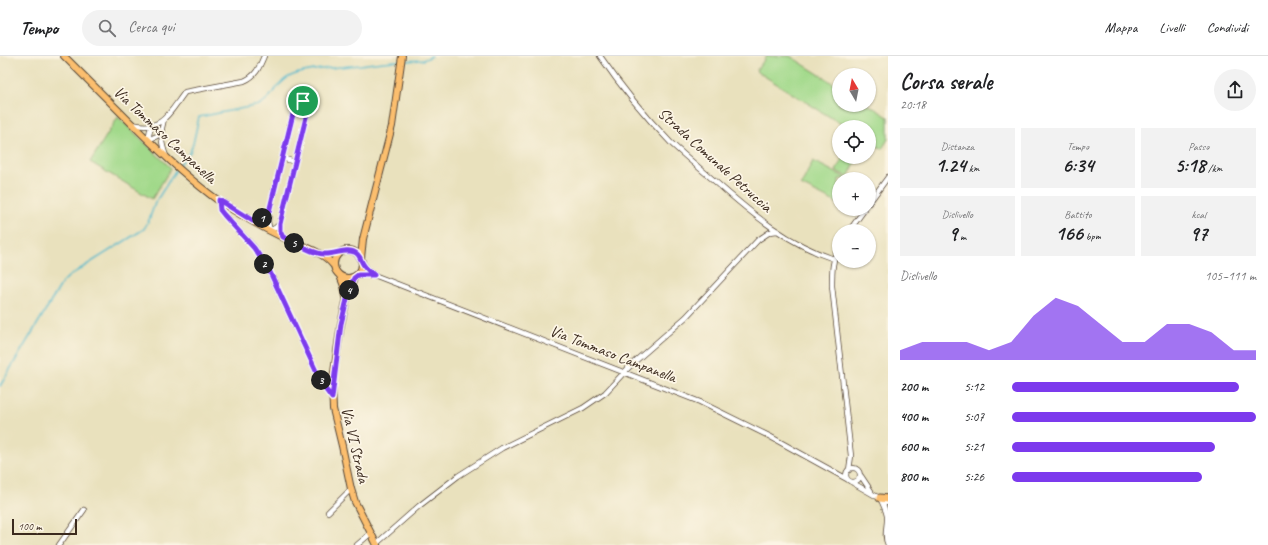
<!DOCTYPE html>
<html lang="it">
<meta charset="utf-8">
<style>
:root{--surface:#fff;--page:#f2f2f2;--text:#202124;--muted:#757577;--line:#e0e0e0;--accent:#7c3aed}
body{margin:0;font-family:Caveat,sans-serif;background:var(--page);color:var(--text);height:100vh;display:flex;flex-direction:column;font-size:15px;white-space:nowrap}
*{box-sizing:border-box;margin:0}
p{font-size:13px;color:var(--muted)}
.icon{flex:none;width:22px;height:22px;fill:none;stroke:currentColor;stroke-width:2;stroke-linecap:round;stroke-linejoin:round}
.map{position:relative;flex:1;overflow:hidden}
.details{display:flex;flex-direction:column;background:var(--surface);width:380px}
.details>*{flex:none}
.needle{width:26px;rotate:350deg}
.buttons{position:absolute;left:832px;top:12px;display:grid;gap:8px}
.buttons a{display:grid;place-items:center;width:44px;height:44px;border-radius:50%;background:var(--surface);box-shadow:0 1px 3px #0004;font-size:20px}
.scale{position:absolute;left:12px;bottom:10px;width:65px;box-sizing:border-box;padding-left:4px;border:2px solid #3b2a1e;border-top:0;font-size:11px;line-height:14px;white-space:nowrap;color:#3b2a1e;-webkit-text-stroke:3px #fcf5e5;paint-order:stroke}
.pin{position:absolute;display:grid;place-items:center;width:34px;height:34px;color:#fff;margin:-17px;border:2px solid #fff;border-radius:50%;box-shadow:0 1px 4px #0007}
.km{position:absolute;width:20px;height:20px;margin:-10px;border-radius:50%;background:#222;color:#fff;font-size:11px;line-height:20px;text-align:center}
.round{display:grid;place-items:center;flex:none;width:42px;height:42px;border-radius:21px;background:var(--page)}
.headline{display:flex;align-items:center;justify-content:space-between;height:68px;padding:0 12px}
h1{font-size:22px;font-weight:700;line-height:30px}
.metrics{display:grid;grid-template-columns:repeat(3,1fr);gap:6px;height:68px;padding:4px 12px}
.metrics div{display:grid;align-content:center;border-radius:0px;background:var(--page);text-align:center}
.metrics b{font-size:20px;font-weight:700}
.metrics small{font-size:11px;font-weight:400}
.metrics p{font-size:11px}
.chart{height:112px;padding:8px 12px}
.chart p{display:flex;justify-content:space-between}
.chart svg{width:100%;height:72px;margin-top:4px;fill:var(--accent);opacity:.7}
ul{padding:0 12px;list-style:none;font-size:13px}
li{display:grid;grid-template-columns:64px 48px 1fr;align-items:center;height:30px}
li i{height:10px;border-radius:5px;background:var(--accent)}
header{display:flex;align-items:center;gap:24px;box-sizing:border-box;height:56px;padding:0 20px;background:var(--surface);border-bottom:1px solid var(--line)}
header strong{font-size:19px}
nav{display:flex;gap:22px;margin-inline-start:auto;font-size:14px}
.search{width:280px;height:36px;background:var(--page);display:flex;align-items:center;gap:10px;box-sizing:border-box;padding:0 14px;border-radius:22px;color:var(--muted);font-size:15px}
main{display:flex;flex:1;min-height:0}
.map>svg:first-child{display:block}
.green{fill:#a1d98a;stroke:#6e8254}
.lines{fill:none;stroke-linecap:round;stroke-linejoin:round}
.stream{stroke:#4fb8cc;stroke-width:1.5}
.minor-casing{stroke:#554536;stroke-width:6}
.major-casing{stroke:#554536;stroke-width:8}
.highway-casing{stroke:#554536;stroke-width:9}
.minor{stroke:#fff;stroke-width:4.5}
.major{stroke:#fbbe6e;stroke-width:6}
.highway{stroke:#fbbe6e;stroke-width:7}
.route-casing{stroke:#fff;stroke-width:8}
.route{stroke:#7c3aed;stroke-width:5}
.labels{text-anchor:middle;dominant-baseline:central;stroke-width:3.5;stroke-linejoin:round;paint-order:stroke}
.street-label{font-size:16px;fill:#3b2a1e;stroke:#fcf5e5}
</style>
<header>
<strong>Tempo</strong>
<div class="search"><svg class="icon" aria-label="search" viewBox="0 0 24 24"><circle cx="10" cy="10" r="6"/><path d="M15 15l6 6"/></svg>Cerca qui</div>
<nav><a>Mappa</a><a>Livelli</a><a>Condividi</a></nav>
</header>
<main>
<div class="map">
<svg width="888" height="489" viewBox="0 0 888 489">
<rect width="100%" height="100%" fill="#fcf5e5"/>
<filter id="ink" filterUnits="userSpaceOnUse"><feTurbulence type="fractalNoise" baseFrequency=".025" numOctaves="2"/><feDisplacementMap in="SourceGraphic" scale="8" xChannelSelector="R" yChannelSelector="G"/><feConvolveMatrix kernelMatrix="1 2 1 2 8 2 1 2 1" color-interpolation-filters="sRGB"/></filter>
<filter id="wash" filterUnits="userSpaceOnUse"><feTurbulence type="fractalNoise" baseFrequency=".012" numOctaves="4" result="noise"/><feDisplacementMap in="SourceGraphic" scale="16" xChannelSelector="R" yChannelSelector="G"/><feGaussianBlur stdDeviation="0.9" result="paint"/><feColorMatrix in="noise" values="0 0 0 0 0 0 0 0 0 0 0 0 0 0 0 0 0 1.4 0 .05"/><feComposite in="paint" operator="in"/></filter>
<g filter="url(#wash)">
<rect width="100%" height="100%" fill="#e9e1bd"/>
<!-- green -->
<path class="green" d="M767 0H790L839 31V49H869L888 61V83L882 93 869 85V71H846L756 15Z
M118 61 171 112 152 143 90 106Z
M843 101H858L848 121 836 115Z
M813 105 848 123H839V148L801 129Z"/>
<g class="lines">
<!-- stream -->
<path class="stream" d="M404 5 423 4 432 0
M179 109 190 96 193 88 199 61 259 49C272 43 276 29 287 22 301 13 343 11 360 9 373 7 387 5 400 5
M0 330 62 227 68 221 77 215 144 173 149 164 155 147 177 112"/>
</g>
</g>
<g filter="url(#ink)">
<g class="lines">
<!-- minor casing -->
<g class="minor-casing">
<path id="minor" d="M600 0C621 31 645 60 671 87 686 101 702 114 717 127 752 158 788 188 834 203
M164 63C160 77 161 87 166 100
M132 68C163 76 169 57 185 36L244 25C256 20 259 12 264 0
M154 69 150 74 148 84 157 80 160 76
M282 102 295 106
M219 144 220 154 224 159 254 191 269 215 323 330 332 342
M869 147 888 121
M253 165 262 162 269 156
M280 168 275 172 270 175 268 166 269 156 295 50 299 45C306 45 308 47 308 53L280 168V175L283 181
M849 175 865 153
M839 191C832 203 832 216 832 230L851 400 849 414
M363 207 368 214 374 219 700 346 769 380 847 423
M358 219H374
M846 419a7 7 0 1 1 14 0a7 7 0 1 1-14 0Z
M861 420 871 435
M853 427 888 447
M880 442C883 448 886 454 887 460 888 470 883 479 888 489
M328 456 351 433
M376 488 419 450 458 420 502 392 583 352 605 337 632 308 686 261 758 184 770 176 777 175
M59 489 84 454
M357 489 371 477"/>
</g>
<!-- major casing -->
<g class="major-casing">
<path id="major" d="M64 0C87 23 110 46 133 69 160 96 188 123 219 145 239 158 261 171 282 181 300 190 322 194 334 210
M334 208a14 14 0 1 1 28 0a14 14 0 1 1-28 0Z
M361 202 363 183 392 70 402 0
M340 220 344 230 346 241
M354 222 347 242 341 268 332 330 333 353 342 390 351 433 355 446 377 489"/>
</g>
<!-- highway casing -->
<g class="highway-casing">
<path id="highway" d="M880 442 888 443"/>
</g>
<!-- minor -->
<use href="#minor" class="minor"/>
<!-- major -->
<use href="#major" class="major"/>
<!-- highway -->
<use href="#highway" class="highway"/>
</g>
</g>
<g class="lines" filter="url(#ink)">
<!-- route casing -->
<g class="route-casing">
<path id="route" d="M299 45 306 46 308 49V53L280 168V175L283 181C294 186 311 197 323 198 333 199 347 192 354 196 360 198 360 203 363 208 366 213 370 216 374 219H358L354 222 350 231 341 268 332 342 323 330 269 214 254 192 224 159 220 154 219 144 253 165 262 162 269 156 295 50Z"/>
</g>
<!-- route -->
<use href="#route" class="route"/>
</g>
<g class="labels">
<!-- street labels -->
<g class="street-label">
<text transform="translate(165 79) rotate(43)">Via Tommaso Campanella</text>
<text transform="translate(715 104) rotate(42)">Strada Comunale Petruccia</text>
<text transform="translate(613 298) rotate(21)">Via Tommaso Campanella</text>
<text transform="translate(355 389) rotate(77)">Via VI Strada</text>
</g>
</g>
</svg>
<div class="buttons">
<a><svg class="needle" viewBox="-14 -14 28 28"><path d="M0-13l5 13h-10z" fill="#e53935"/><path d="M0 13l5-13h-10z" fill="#757577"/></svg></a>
<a><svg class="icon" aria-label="locate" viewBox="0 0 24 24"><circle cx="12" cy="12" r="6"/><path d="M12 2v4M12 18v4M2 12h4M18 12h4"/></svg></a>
<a>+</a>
<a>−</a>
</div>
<div class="scale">100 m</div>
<div class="pin" style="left:303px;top:45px;background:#1e9e55"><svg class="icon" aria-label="arrive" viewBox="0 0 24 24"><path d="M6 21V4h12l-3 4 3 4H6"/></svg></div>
<b class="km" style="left:262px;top:162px">1</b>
<b class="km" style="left:264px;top:208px">2</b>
<b class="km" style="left:321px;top:324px">3</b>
<b class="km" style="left:349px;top:234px">4</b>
<b class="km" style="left:294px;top:187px">5</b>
</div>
<section class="details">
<div class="headline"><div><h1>Corsa serale</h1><p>20:18</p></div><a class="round"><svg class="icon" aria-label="share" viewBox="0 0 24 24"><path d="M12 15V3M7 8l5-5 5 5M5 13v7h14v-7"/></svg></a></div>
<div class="metrics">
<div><p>Distanza</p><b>1.24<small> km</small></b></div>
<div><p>Tempo</p><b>6:34</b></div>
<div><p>Passo</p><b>5:18<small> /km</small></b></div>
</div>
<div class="metrics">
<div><p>Dislivello</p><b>9<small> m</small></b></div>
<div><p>Battito</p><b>166<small> bpm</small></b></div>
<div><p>kcal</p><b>97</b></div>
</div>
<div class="chart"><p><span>Dislivello</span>105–111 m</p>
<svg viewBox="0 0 160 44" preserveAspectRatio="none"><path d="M0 44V38L10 33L20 33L30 33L40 38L50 33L60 17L70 6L80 11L90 22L100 33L110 33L120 22L130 22L140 27L150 38L160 38V44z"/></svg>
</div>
<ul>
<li><b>200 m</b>5:12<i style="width:93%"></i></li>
<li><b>400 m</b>5:07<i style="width:100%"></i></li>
<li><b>600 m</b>5:21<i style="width:83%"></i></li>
<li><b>800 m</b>5:26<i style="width:78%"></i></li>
</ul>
</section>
</main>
